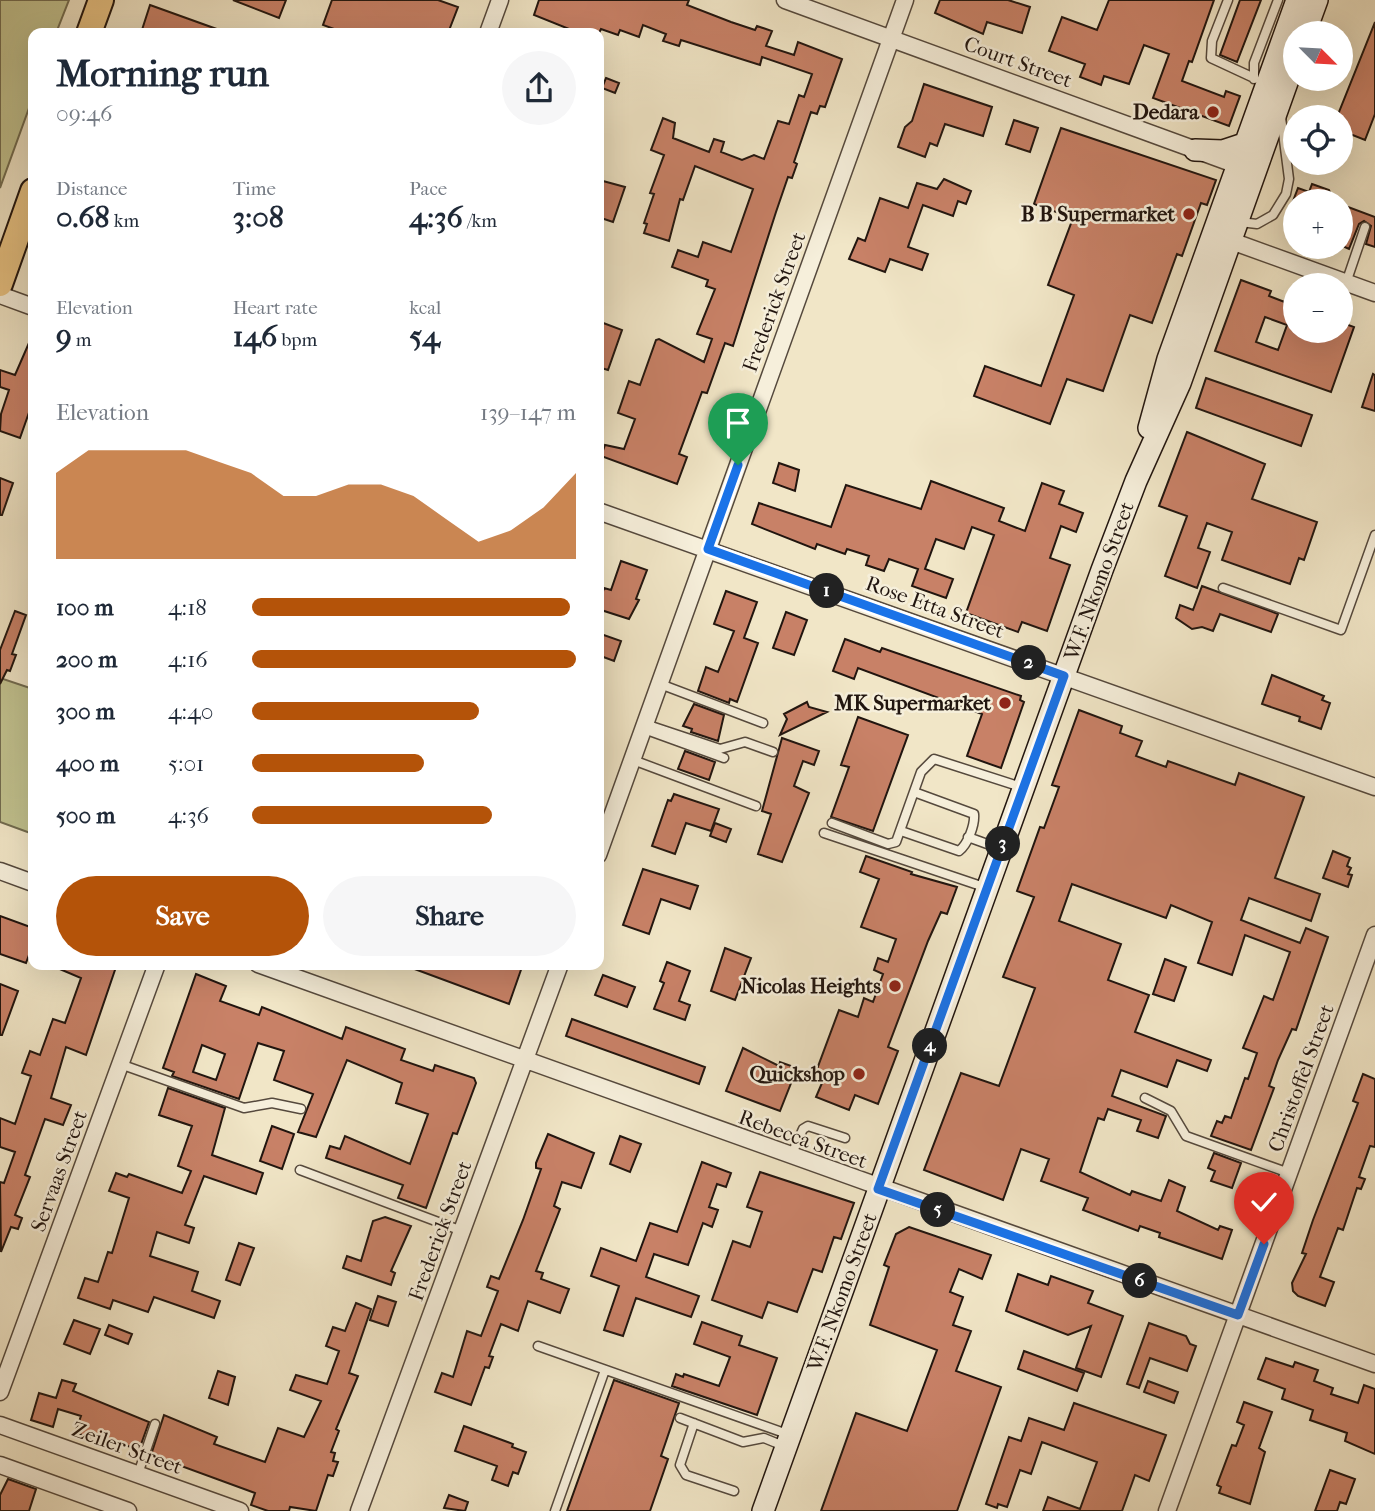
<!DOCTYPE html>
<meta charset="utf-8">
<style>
:root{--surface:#fff;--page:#f6f6f7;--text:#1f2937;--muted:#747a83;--accent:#b45309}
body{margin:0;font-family:"IM FELL French Canon",serif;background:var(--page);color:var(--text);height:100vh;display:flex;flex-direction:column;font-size:26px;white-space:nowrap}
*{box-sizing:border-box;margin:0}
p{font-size:23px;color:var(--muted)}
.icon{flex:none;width:38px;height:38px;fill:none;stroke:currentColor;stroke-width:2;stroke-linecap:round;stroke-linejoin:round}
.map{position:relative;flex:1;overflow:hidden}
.details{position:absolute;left:28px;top:28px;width:576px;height:942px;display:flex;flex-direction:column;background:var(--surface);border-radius:14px;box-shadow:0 7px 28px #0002}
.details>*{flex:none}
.needle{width:46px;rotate:114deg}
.tools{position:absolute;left:1283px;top:21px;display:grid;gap:14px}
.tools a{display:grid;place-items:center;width:70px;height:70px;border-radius:50%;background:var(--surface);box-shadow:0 7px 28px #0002;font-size:35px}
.pin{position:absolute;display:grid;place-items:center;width:60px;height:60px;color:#fff;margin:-72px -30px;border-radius:50% 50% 50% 0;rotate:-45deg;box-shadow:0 0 7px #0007}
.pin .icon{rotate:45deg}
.km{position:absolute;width:35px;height:35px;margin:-18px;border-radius:50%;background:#222;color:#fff;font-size:19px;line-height:35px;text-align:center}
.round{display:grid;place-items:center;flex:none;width:74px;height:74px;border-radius:37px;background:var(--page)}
.headline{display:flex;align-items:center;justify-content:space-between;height:119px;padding:0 28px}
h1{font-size:38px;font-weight:800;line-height:52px}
.stats{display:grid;grid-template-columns:repeat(3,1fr);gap:10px;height:119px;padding:7px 28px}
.stats div{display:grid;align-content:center}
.stats b{font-size:30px;font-weight:800}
.stats small{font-size:19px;font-weight:400}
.stats p{font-size:19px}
.chart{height:196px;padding:14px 28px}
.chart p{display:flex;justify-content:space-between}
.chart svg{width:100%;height:126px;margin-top:7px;fill:var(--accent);opacity:.7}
.cta{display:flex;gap:14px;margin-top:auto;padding:14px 28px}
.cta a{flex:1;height:80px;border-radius:42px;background:var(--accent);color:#fff;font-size:28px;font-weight:800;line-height:80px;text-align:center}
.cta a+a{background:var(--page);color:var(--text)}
ul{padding:0 28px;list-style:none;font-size:23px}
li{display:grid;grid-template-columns:112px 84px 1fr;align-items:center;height:52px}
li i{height:18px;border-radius:9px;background:var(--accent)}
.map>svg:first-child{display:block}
.green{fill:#c2c390;stroke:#726c50;stroke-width:2}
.building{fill:#c88167;stroke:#21150f;stroke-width:2;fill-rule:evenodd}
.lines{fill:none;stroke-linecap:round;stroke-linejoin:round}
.lane-casing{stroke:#55493d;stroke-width:11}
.street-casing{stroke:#55493d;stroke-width:19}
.secondary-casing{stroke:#21150f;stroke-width:24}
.primary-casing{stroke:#21150f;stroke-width:28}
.lane{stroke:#f6efdb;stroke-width:8}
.street{stroke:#f6efdb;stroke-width:16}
.secondary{stroke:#f6efdb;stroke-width:21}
.primary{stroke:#e8c384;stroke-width:24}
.route-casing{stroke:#fff;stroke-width:14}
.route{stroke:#1a73e8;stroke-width:9}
.poi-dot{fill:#8f2418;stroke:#f6efdb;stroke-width:2.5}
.labels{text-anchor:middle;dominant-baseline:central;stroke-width:5;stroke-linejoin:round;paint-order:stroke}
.street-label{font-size:21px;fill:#21150f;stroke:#f6efdb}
.poi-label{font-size:21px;font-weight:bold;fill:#21150f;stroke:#f6efdb;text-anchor:end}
</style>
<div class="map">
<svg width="1375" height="1511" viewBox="0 0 1375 1511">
<rect width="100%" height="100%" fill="#f1e6c7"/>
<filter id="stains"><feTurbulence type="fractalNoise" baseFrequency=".00286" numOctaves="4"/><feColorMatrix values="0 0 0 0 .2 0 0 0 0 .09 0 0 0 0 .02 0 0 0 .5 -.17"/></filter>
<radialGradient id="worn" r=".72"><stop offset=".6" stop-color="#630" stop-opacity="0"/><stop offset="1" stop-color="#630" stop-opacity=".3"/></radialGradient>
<!-- green -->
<path class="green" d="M0 0H69L56 33H33V97L0 188Z
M0 678 33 689V834L0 822Z"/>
<!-- building -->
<path class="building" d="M233 0H286L279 18Z
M332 0H438L458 7 448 33H345L323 25Z
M539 0H689L687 5 731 22 755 30 757 26 772 31 766 46 794 55 798 42 842 59 825 107 820 106 817 114 811 112 794 162 797 164 792 178 788 177 776 212 733 346 725 343 707 393 702 392 679 454 687 457 677 484 601 456 605 445 624 449 635 419 618 413 629 381 640 385 656 340 659 339 704 362 712 339 697 334 715 289 706 286 708 280 672 267 678 250 698 257 703 242 731 252 753 189 695 166 683 200 680 199 669 241 644 233 647 224 644 223 654 194 650 193 664 155 651 150 663 118 675 123 673 138 709 152 714 139 724 142 721 152 742 160 754 155 764 159 778 121 789 124 799 95 804 97 812 74 762 57 760 65 681 40 679 46 663 41 666 34 643 25 639 37 620 30 618 35 601 29 599 33H579L534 15Z
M940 0H1008L1030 7 1022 33 987 22 983 34 935 13Z
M1109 0H1214L1192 62 1189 61 1182 81 1224 97 1226 91 1240 96 1229 126 1153 98 1169 54 1144 45 1129 84 1104 76 1101 85 1080 77 1085 64 1049 51 1062 17 1097 30Z
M1240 0H1261L1237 62 1220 55Z
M150 5 225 32 224 33H141Z
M1375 22V114L1365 140 1340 130V117H1337Z
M606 78 619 83 615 93 602 88Z
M924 84 992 107 983 136 945 124 937 146 930 143 925 157 898 147 905 127 912 121Z
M1014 120 1038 128 1030 152 1006 144Z
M1061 128 1216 180 1207 205 1201 203 1182 256 1177 254 1152 323 1130 315 1103 391 1067 379 1050 424 974 396 985 366 1041 386 1074 295 1048 285 1073 218 1034 204Z
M944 179 971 191 966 204 958 201 953 216 923 205 908 247 928 254 922 270 890 259 885 272 849 259 858 238 865 241 880 198 908 208 917 183 937 189Z
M603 181 625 187 613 222 598 217V194Z
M1312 184 1329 190 1334 201H1293L1298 188 1309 192Z
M1340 204 1375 217V247L1366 244 1371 226 1364 221 1359 224 1349 249 1340 245 1345 227 1340 225Z
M1241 280 1271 291 1269 296 1295 306V331H1340V322L1354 327 1331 392 1215 351ZM1265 317 1287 325 1278 350 1256 342Z
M598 321 622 330 608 370 598 367Z
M32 336 33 401 20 438 0 431 1 414 9 390 0 387V370L15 375Z
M1373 374 1375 375V411L1362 407Z
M1206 378 1312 415 1301 446 1196 408Z
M1187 432 1265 464 1252 499 1317 522 1304 560 1299 558 1290 584 1222 560 1232 532 1207 523 1198 548 1210 552 1197 588 1165 576 1187 516 1159 506Z
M779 463 799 470 795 491 773 483Z
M0 478 13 483 2 515H0Z
M931 481 1004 508 999 521 1025 531 1042 483 1064 491 1059 504 1083 513 1076 532 1061 526 1050 558 1070 565 1047 631 1022 622 1018 632 966 613 994 535 972 527 964 549 936 539 925 569 953 579 946 598 912 586 918 569 889 559 884 571 866 565 869 556 847 549 845 554 817 544 815 549 752 524 759 503 831 527 846 485 921 509Z
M621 561 647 570 636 599 639 600 629 619 598 609 604 588 611 590Z
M1202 586 1278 614 1271 632 1220 614 1213 631 1202 627 1192 629 1176 618 1180 605 1193 610Z
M726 591 757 602 744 638 758 643 737 702 730 699 729 703 698 691 706 667 718 672 734 631 714 624Z
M15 611 26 615 12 654 16 655 10 671 7 670 0 684V650Z
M786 612 807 620 794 655 773 648Z
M598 633 621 641 614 661 598 655Z
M845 639 880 652 882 648 1021 696 1020 700 1024 702 1001 768 967 756 982 714 858 668 854 679 833 671Z
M1272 675 1324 696 1322 700 1330 703 1321 729 1299 721 1300 717 1262 704Z
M807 702 809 707 827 712 780 735 787 719 784 714Z
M694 704 724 715 718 741 691 732 692 729 683 726Z
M1079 710 1122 726 1120 733 1142 741 1136 756 1166 767 1168 761 1235 785 1239 773 1304 797 1275 878 1320 894 1311 921 1249 898 1241 920 1300 943 1306 928 1328 937 1296 1030 1292 1029 1278 1060 1269 1086 1274 1088 1251 1150 1211 1136 1217 1121 1222 1123 1225 1116 1231 1118 1245 1078 1248 1079 1257 1053 1243 1048 1264 996 1273 1000 1290 952 1245 935 1232 975 1198 963 1212 922 1171 905 1166 918 1072 884 1059 921 1121 944 1108 980 1149 995 1135 1032 1211 1060 1207 1071 1177 1060 1167 1087 1121 1070 1112 1096 1166 1116 1158 1138 1137 1131 1141 1120 1108 1109 1104 1120 1098 1118 1080 1172 1130 1195 1132 1191 1161 1201 1169 1180 1185 1187 1177 1211 1218 1230 1220 1226 1232 1230 1222 1259 1159 1237 1160 1233 1140 1226 1138 1231 1083 1210 1088 1198 1041 1181 1049 1159 1021 1149 1003 1200 924 1170 961 1073 999 1086 1035 988 1003 977 1034 897 1017 891 1040 827 1044 828 1059 787 1052 785Z
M858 717 908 735 873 831 831 817 849 767 841 765Z
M782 738 819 751 814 765 803 761 794 786 809 793 782 862 758 854 771 814 762 811Z
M685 751 715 762 709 780 678 769Z
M674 794 719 809 711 831 686 823 675 854 652 846 668 800 671 801Z
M715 823 731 829 726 842 710 836Z
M1333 851 1350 858 1347 866 1351 868 1348 874 1352 875 1348 887 1323 878Z
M866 856 912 872 911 874 957 887 947 914 941 912 928 941 888 1047 898 1051 878 1104 855 1095 849 1110 816 1097 822 1083 813 1080 839 1010 858 1017 864 998 873 1002 883 974 874 970 878 958 888 962 896 939 861 927 879 879 860 872Z
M643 869 698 886 690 909 661 899 649 934 623 925Z
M0 916 33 928V944L26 963 0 954Z
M725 948 751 958 735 1000 711 991Z
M1165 959 1186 967 1174 1001 1153 994Z
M667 962 690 971 679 1001 690 1005 685 1020 654 1009 664 983 660 981Z
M48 964H117L86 1055 66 1047 51 1098 71 1105 63 1125 45 1119 25 1175 30 1177 15 1215 22 1218 18 1229 11 1227 1 1252 0 1182 4 1183 15 1152 0 1147V1118L15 1124 31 1076 22 1073 30 1051 40 1055 53 1019 65 1023 81 978Z
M401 964H523L509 1004Z
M196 974 226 986 220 1001 259 1015 262 1007 342 1039 346 1027 405 1049 401 1060 433 1071 435 1065 474 1078 476 1083 457 1134 453 1133 426 1208 398 1198 403 1185 326 1158 330 1146 340 1149 345 1136 410 1164 428 1114 396 1103 402 1083 347 1060 316 1137 298 1132 313 1094 274 1080 284 1051 258 1043 239 1099 172 1076 174 1072 163 1068ZM202 1045 225 1054 216 1080 193 1072Z
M603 975 635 987 627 1007 595 995Z
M0 984 18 991 2 1035H0Z
M572 1019 705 1067 699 1084 566 1036Z
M743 1048 779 1066 780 1062 797 1068 780 1111 726 1091Z
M1363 1074 1375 1079V1147L1370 1146 1359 1177 1365 1179 1361 1189 1357 1188 1343 1230 1338 1228 1320 1277 1334 1282 1325 1306 1298 1296 1293 1291 1292 1283 1306 1254 1302 1253 1313 1220 1358 1103 1353 1101Z
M168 1088 225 1108 212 1155 263 1173 256 1194 204 1176 185 1225 194 1228 189 1243 157 1232 150 1256 198 1272 192 1291 220 1301 214 1318 154 1297 148 1312 113 1300 110 1309 78 1298 85 1278 98 1282 108 1252 112 1253 129 1198 109 1191 116 1173 127 1177 129 1174 182 1193 191 1171 178 1166 192 1126 159 1115Z
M272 1126 294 1134 282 1169 260 1161Z
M548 1134 594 1153 581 1188 562 1182 554 1206 560 1209 536 1271 543 1273 541 1279 569 1289 560 1313 528 1301 518 1331 501 1324 489 1356 493 1357 489 1368 485 1367 471 1405 435 1392 442 1373 453 1377 467 1331 481 1336 498 1291 487 1287 491 1276 499 1279 523 1220 541 1169 536 1168V1163Z
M620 1136 641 1144 630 1172 610 1164Z
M1214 1153 1241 1163 1232 1188 1211 1181 1215 1171 1208 1168Z
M702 1162 731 1173 726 1187 717 1184 709 1207 718 1210 712 1227 703 1223 688 1265 654 1254 646 1277 699 1296 691 1317 636 1298 623 1336 604 1330 619 1286 591 1276 601 1248 636 1261 650 1223 677 1232Z
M760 1172 854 1203 841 1239 834 1237 822 1272 813 1269 797 1312 768 1302 762 1318 712 1300 733 1241 750 1247 762 1212 747 1207Z
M385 1217 411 1226 391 1271 395 1273 391 1285 343 1268 347 1256 361 1261 373 1221Z
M909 1227 991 1255 982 1279 959 1269 950 1292 963 1297 953 1325 971 1331 956 1371 1001 1387 957 1511H821L856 1413 907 1431 937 1350 870 1325 889 1267 884 1265 896 1234Z
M239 1243 254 1248 240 1285 226 1280Z
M1018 1274 1048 1285 1051 1276 1093 1291 1088 1303 1123 1316 1101 1377 1076 1368 1091 1326 1068 1335 1006 1311Z
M378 1296 396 1302 388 1326 370 1320Z
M356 1303 371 1309 349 1373 358 1376 336 1429 339 1431 331 1452 335 1453 333 1461 338 1462 333 1476 328 1475 316 1511 290 1507 289 1511H268L251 1505 255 1493 151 1455 164 1415 217 1437 214 1444 265 1462 278 1428 304 1437 321 1401 290 1390 296 1375 327 1384 339 1351 326 1346 333 1327 345 1331Z
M74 1320 100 1329 90 1354 64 1344Z
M702 1322 742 1336 739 1345 777 1358 757 1415 672 1386 676 1374 683 1377 684 1374 719 1386 730 1357 694 1344Z
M1149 1323 1186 1336 1190 1344 1196 1346 1187 1371 1150 1358 1139 1388 1127 1384Z
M109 1325 132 1334 128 1344 105 1335Z
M1024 1351 1084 1373 1077 1391 1018 1369Z
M1266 1358 1293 1367 1295 1362 1318 1370 1314 1381 1333 1388 1331 1394 1358 1403 1364 1385 1375 1389V1454L1345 1441 1347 1433 1310 1420 1313 1410 1282 1399 1285 1389 1258 1379Z
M218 1371 235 1377 228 1405 209 1398Z
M62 1380 76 1384 73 1391 149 1422 139 1450 97 1435 96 1439 79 1434 76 1430 81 1416 58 1409 53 1427 31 1420 39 1393 56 1398Z
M614 1380 679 1403 661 1456 668 1459 650 1511H567Z
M1148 1381 1178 1392 1174 1403 1144 1392Z
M1244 1402 1272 1412 1259 1448 1265 1452 1250 1504 1219 1493 1221 1487 1217 1485 1232 1445 1236 1446 1244 1425 1237 1422Z
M1074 1403 1166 1435 1149 1481 1135 1475 1122 1511H1043L1048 1497 1080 1509 1097 1462 1042 1442 1031 1474 1020 1470 1007 1507 998 1504 997 1508 986 1504 1009 1437 1021 1441 1029 1418 1064 1430Z
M464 1426 513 1444 512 1447 526 1452 518 1474 513 1472 508 1486 492 1480 497 1466 455 1451Z
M1330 1470 1355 1479 1346 1504 1340 1502 1337 1511H1315Z
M8 1479 36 1489 29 1511H0V1495Z
M449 1495 468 1502 465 1511 444 1508Z"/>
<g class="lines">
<!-- lane casing -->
<g class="lane-casing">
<path id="lane" d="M1228 0 1212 41 1211 58 1254 78
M1254 79V63L1278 0
M1240 222 1257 224 1273 215 1286 194 1289 179 1281 117
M1346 283 1365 227
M1223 588 1341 630 1375 535
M660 684 763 723
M645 724 720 749 745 742 773 752
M644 729 724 758
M633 760 756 806
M832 823 888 844 896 842 921 772 934 759 1021 787
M901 831 959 851C968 844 975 825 974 814L914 792
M824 833 987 888
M968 837 1001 849
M120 1064 244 1108 272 1103 301 1109
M1145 1098 1171 1111 1186 1136 1289 1173
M791 1156 803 1129 808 1126 845 1138
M300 1170 462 1231
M538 1346 790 1435
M680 1418 743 1442 764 1438 786 1447
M694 1423 680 1465 686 1475 734 1491
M138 1474 155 1424
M555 1511 605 1370"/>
</g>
<!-- street casing -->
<g class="street-casing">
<path id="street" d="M785 0 1237 165
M488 33 500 0
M1223 238 1375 293
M0 295 33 307
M598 511 1375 787
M598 855 905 0
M0 871 33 883
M258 964 1375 1364
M0 1392 157 964
M0 1425 240 1511
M0 1465 128 1511
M359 1511 560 964
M1167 1511 1375 935"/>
</g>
<!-- secondary casing -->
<g class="secondary-casing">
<path id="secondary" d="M1305 33 1317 0
M1195 150 1223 151 1244 144
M1149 428 1168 359 1297 0
M763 1511 1102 570 1136 481 1180 383 1295 60"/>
</g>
<!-- primary casing -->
<g class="primary-casing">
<path id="primary" d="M89 33 101 0
M0 284 33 191"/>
</g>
<!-- lane -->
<use href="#lane" class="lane"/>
<!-- street -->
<use href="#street" class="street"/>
<!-- secondary -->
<use href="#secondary" class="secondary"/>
<!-- primary -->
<use href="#primary" class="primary"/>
</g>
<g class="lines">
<!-- route casing -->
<g class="route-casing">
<path id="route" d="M738 465 708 549 1064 676 878 1189 1238 1315 1264 1244"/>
</g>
<!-- route -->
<use href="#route" class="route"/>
</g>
<!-- markers -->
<g class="poi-dot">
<circle cx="1213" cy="112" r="7"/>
<circle cx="1189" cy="214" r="7"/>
<circle cx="1005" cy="703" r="7"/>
<circle cx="895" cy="986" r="7"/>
<circle cx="859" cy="1074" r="7"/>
</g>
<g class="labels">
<!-- street labels -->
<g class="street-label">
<text transform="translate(1018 62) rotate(20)">Court Street</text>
<text transform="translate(774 302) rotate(-70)">Frederick Street</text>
<text transform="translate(1099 581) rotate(-70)">W.F. Nkomo Street</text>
<text transform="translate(935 607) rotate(20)">Rose Etta Street</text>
<text transform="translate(1301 1078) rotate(-70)">Christoffel Street</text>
<text transform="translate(803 1139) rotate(20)">Rebecca Street</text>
<text transform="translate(59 1171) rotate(-70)">Servaas Street</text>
<text transform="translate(440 1231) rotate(-70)">Frederick Street</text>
<text transform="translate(842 1292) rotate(-70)">W.F. Nkomo Street</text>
<text transform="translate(127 1448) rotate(20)">Zeiler Street</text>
</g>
<!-- poi labels -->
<g class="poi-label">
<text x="1199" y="112">Dedara</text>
<text x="1175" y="214">B B Supermarket</text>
<text x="991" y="703">MK Supermarket</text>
<text x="881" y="986">Nicolas Heights</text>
<text x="845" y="1074">Quickshop</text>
</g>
</g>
<rect width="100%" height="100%" filter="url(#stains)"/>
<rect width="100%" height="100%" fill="url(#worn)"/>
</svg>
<div class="tools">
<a><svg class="needle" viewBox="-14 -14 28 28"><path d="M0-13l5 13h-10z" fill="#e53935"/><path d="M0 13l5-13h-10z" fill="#747a83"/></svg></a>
<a><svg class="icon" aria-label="locate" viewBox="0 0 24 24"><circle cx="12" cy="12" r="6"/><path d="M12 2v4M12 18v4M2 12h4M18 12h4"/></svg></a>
<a>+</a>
<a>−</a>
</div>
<div class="pin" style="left:738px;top:465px;background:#1e9e55"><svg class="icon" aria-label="arrive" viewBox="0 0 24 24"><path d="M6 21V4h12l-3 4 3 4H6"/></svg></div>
<div class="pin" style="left:1264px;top:1244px;background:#d93025"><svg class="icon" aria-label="check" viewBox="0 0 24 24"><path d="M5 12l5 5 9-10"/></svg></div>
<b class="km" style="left:827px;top:591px">1</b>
<b class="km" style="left:1029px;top:663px">2</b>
<b class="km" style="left:1003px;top:844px">3</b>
<b class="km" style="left:930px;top:1046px">4</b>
<b class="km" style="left:938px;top:1210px">5</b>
<b class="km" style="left:1140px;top:1281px">6</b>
<section class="details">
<div class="headline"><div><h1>Morning run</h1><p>09:46</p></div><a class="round"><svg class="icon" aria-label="share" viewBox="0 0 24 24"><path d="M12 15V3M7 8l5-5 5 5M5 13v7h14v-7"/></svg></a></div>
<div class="stats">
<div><p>Distance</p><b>0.68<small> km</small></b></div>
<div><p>Time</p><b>3:08</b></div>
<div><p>Pace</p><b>4:36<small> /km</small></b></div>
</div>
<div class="stats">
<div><p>Elevation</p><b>9<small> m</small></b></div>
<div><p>Heart rate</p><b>146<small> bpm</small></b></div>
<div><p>kcal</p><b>54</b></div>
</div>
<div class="chart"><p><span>Elevation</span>139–147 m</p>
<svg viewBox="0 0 160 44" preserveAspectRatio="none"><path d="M0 44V14L10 6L20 6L30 6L40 6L50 10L60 14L70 22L80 22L90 18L100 18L110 22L120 30L130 38L140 34L150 26L160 14V44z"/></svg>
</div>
<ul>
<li><b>100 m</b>4:18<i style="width:98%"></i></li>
<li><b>200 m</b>4:16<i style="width:100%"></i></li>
<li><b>300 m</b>4:40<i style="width:70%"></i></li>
<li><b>400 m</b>5:01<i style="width:53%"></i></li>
<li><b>500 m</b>4:36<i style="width:74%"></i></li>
</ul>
<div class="cta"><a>Save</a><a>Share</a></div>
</section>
</div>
